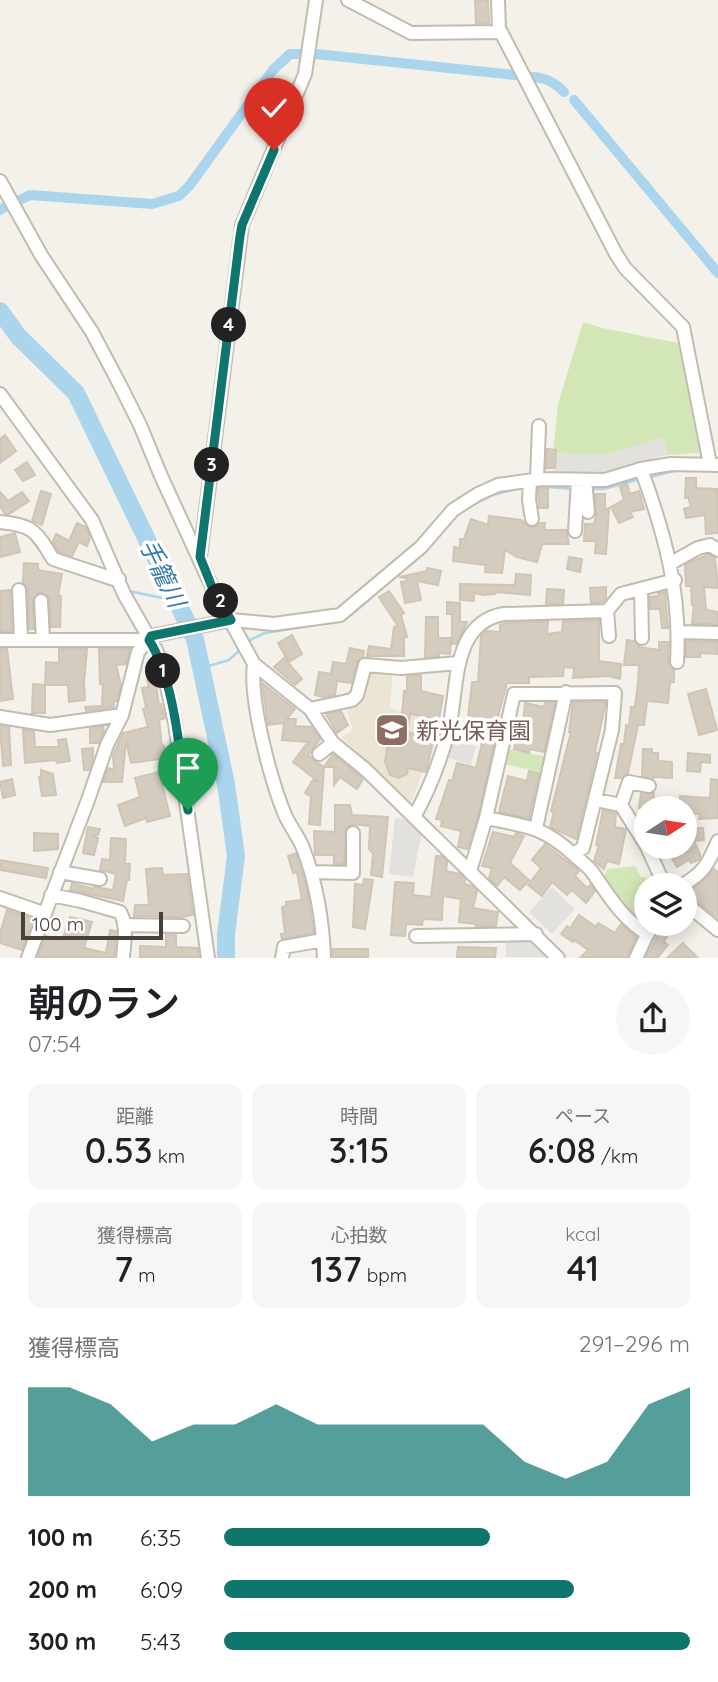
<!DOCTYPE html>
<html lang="ja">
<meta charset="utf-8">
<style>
:root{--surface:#fff;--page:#f6f6f6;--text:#202124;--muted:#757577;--accent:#0f766e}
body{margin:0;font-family:Quicksand,"Noto Sans JP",sans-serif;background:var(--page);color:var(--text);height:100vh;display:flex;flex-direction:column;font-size:26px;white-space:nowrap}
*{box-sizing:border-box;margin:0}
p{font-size:23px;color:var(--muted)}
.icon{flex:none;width:38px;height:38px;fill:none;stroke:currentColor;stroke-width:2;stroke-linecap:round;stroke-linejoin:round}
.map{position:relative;height:958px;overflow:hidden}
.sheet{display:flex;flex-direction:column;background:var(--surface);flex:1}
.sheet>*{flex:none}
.needle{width:46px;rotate:78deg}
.controls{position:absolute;left:634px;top:796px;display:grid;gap:14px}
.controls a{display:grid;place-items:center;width:63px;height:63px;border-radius:50%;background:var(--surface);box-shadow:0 4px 18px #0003;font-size:35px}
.scale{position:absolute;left:21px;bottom:18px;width:142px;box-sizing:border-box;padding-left:7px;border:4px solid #484139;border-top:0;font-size:19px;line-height:24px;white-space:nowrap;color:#484139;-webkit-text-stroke:5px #fff;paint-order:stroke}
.pin{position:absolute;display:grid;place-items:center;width:60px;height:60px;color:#fff;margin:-72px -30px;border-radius:50% 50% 50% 0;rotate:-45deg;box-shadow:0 0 7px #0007}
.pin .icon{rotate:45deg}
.km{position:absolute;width:35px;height:35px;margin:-18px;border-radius:50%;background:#222;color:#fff;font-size:19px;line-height:35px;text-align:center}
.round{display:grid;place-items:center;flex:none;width:74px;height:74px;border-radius:37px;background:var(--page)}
.head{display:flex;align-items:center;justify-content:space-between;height:119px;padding:0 28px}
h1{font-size:38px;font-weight:600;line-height:52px}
.metrics{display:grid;grid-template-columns:repeat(3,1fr);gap:10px;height:119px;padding:7px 28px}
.metrics div{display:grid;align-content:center;border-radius:14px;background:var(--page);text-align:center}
.metrics b{font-size:35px;font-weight:600}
.metrics small{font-size:19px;font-weight:400}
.metrics p{font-size:19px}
.chart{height:196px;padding:14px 28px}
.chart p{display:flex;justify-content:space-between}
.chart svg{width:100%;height:126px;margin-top:7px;fill:var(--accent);opacity:.7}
ul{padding:0 28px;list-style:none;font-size:23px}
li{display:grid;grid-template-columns:112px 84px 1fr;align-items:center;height:52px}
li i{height:18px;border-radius:9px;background:var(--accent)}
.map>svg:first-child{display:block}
.education{fill:#ece5d5}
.green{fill:#d2e6b6}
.parking{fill:#e3e1de}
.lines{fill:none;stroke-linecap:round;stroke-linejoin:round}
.stream{stroke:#abd5ed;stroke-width:2.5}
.canal{stroke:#abd5ed;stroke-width:10}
.river{stroke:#abd5ed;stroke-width:18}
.building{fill:#d5ccc0;stroke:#d0c4b4;stroke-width:2}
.minor-casing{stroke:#c2bbb0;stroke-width:16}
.minor{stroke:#fff;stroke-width:12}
.route-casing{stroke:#fff;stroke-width:14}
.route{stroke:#0f766e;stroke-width:9}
.labels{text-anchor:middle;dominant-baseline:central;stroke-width:7;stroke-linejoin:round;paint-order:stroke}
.education-label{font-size:23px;fill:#785e54;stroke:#fff;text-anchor:start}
.water-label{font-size:24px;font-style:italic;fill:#357ba7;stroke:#fff}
</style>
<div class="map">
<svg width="718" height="958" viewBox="0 0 718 958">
<rect width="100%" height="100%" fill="#f4f1ea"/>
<!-- education -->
<path class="education" d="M393 668 390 708 441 723 411 803 341 737 353 731 346 708 358 703 366 669Z"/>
<!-- green -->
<path class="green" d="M583 322 603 328 678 343 700 453 667 455 663 438 604 455 553 453 558 404Z
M507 749 549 757 546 773 504 764Z
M635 866 641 877H644L653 885 646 886V924L636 919 603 881 607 869Z"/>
<!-- parking -->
<path class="parking" d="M663 438 667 455 604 472 554 473 553 453 604 455Z
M449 740 476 746 471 765 446 757Z
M395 818 410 819 422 832 413 877 389 874Z
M552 887 575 909 552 934 529 912Z
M532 941 547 957H506V942Z"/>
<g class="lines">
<!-- stream -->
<path class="stream" d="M650 477 674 471 695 470
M533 486 575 489
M589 489H604L640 479
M0 529 16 530
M442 532 461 511 493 495 519 488
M40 549 50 563
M66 569 116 587
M129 591 177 601
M345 618 351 615 397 575
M248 641 265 633 339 621
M202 668 229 660 241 649"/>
<!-- canal -->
<path class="canal" d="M316 54 514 75
M533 77C546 78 555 82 564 92
M574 100 718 273
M20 200 30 195 152 204 179 196 190 185 273 70 290 54H300
M0 210 5 207"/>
<!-- river -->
<path class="river" d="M0 311 18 336 76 393 195 639 226 784 236 856 226 934V958"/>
</g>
<!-- building -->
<path class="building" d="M475 0H488L489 23 476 24Z
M5 435 16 451 0 463V439Z
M547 449 556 450 555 468H546Z
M27 462 35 475 23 481 15 470Z
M686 478H696V488L717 489 718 533 706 534 705 515 686 518 684 509 691 507 688 497 685 498Z
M627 484 630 494 639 491 644 509 630 512 633 517 619 523 611 507 624 500 620 487Z
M538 488H548V508H539Z
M41 491 51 494 42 525 32 521Z
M0 492 8 501 22 492 29 501 9 514H5L0 506Z
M595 494H605V510L609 508 606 554 595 553 596 541H584L585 524H594L596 515Z
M489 516 521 520 530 527 537 526 540 523H545L544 530H566L569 544H542L537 562 517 557 505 550 502 573 485 572 486 565 453 561 454 547 460 548V539H464L471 519 488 525Z
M77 523 86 527 90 538 87 546 79 542 72 556 59 552 53 542 56 534 69 541Z
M15 533 20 552 0 557V537Z
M709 554 715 558 718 588 704 587 706 610 718 612V624H692L694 605H692L691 586H686L685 565Z
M569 557 582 559 580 572 567 569Z
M24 563 38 564V570L62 574 58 596H61L60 627H51L49 597 40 592 33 598 34 629H29L28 590 23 582Z
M427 568 441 571 438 585 417 581 421 600 405 603 401 582 407 581 406 578 399 577 427 571Z
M516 574 531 575 530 595 496 592 495 594 484 595 474 593V601L460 600V584L515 585Z
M606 587V598L603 602 591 603 590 588Z
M547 589 564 590 563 604H546Z
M10 590 12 631H1L0 591Z
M389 591 404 613 401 615 407 637 404 636V656H367L369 646 391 649 394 627 398 626 379 597Z
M665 592 668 628H662L660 609H650V597L659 596 658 593Z
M447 602 460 603V622H467L456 644H452V614H447Z
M426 617H438V638H451L450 654 439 653V656L425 657Z
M599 620V661L621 664 620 679 608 676 573 678 574 668 564 667 563 676 529 677V683H507L496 724 498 725 478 816 467 849 458 847 461 831 441 826 442 820 436 819 449 780 452 781 457 763 476 768 482 743 456 737 458 725 467 727 472 682H478L481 636 486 631 500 632V625L506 623 548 621 547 634 562 632 563 621Z
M292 635 302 654 289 662 278 643Z
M627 640 634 641 640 647 659 650V642H669L668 662 674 670V682H670L668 703 647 701 644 725H638L628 773 621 778H615L621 744H624L626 725 629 726 631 707H635L638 683 639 665H624Z
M686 641 718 642V654L700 653V657H686Z
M350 648 364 651 363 657 357 662 351 683 337 681 335 695 324 697 315 695 319 672 331 674 333 662 346 664Z
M0 649H7L13 699 0 701Z
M59 649H87L84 683 85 700 69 702 68 685H45L46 662 59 663Z
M99 649H130L126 664 116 665 121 685 117 701H114V707L86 711 85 707 102 706 103 684H100Z
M284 658 302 679 295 685 274 667Z
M421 675V691L443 696 439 719 410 714 407 732 434 738 426 772 408 768 407 774 399 778 390 775 385 762 392 714 402 716 404 691H407V676Z
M155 678 159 705 161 704 165 718 159 720 162 746H164L167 758 131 763 126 741 122 782H103L108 768 114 770 113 755 123 733 148 727 143 709 146 708 142 688 149 687 147 680Z
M262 683 295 709 287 719H296L295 726 311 727 320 739 308 755 313 760 324 767 333 754 363 779 357 789 340 777 334 785V767H324L320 825 309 824 311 796 305 793 313 780 319 782 293 762 308 742 282 740 284 723 268 725Z
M33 684 45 685V713H32Z
M706 689 717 730 699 735 688 694Z
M545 702H555L544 752 530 749 529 753 514 749 518 734 522 735 525 703 544 707Z
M573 702H606L595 752 597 753 576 839 550 827 554 812 551 811 571 732H569Z
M341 711 348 725 337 733 326 714Z
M0 726 9 727 11 765 3 766Z
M103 726 104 732 99 743H90V728Z
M23 730 34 731 35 747H59L58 740 66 739 70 761 57 763 56 760 25 763Z
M93 748V758L89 770H84L82 749Z
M643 749H652V753H658V761L672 762V778L654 777 653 779 642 776Z
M688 753 710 755V763L701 762 700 772 687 771Z
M41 770 53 774 56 795 42 796 39 777H41Z
M529 771 539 773 529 818 499 812 508 776 527 781Z
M159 772 170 816 147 822 146 818 125 826 118 805 140 797 135 778Z
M12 779 15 795 3 798 0 782Z
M711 779 718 780V818L699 819 700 814H684V808H680V796L710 798Z
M641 793H654L653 808H639Z
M335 805H350L352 815 388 817 382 877 371 875 373 853 369 849 370 826 352 824 346 828 344 864H334V855H315L314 831 335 832Z
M603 810 616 813 615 827 626 829 619 864 607 861 604 869 594 861 599 845H596Z
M88 827 100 829 98 835 92 837 98 838 94 855 83 853Z
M703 828 704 840 694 841 700 854V859L691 863 689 860 677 867 665 847H684V829Z
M493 832 514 837 516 833 524 836 510 863 529 880 520 890 504 877 497 886 489 878 492 868 482 866Z
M34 833 58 834V849L34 851Z
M111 838 126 839 125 864H130L129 880H127L123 901 70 890 72 883 93 889 94 887 113 890 116 874 100 870 102 859 110 860Z
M545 844 577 869 579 871 575 876 587 888 590 885 595 891 586 903 572 890 567 895 552 882 542 896 528 885 541 868 532 860Z
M296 853 307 890 314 933 282 939 281 934H285L282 907 286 906V902L302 900 297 872 293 873 288 856Z
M436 856H442L447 862 446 871 460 874 465 879 464 884 472 886 477 891 473 908 498 912 496 926H476V924L459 922 461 899 443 896 442 920 423 919 422 925 406 924 405 936 391 935 395 882 414 883 413 895 431 897Z
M0 860 48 868 46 878 0 870Z
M162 868 163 875 187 874 193 915 180 917 134 916 135 905H149L146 869Z
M714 869 718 872V918L686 893 701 883Z
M364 879 373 880 365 929 353 927 355 884 363 885Z
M7 910 33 919 22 950 0 943V933Z
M579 915 596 927 598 923 615 933 621 924 636 937 627 957H581L588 950 574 940 573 942 561 934 567 926 570 928Z
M70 917 92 922 84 948 106 953 110 930 116 931 114 957H38L46 936 62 941Z
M663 926 670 930 664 942 668 945 658 957H646Z
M166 934 176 935V947L198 948 199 957H140V946L166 947Z
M683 943 697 957H668Z
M458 947 496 948 495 957H457Z
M332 949H368V957H333Z"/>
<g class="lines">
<!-- minor casing -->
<g class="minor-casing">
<path id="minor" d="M348 0 411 33 501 32 616 254 625 268 683 327 710 464
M498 0 499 31
M0 181 41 255 92 332 120 385 140 425 161 476 212 587 254 664 310 709 333 743 365 769 558 958
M0 394 92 520 124 594 156 650 163 668 175 723 208 958
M641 469C665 534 681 593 677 662
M537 479 539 426
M585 480 588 512
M530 481 529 500 532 519
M0 522C33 525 36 531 53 559L114 579H119
M575 531 578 480
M200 557 242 225 305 74 316 0
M671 563 698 548 710 545 718 550
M641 589 642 638
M19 590 21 639
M41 601 43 639
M607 611 609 636
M679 632 718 633
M0 640H149
M254 664C249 700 271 781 285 815 290 826 298 836 303 848 316 881 323 922 324 958
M310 709 352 700 357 695 365 665 401 668 458 663
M0 717 50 725 122 715
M319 754 333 743
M596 800 621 805 646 845
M621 805 629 782 649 786
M414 817C429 790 440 762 448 732 459 693 449 623 504 614L607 611 621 594 675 580
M536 828 566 692
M647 847 665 886
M573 854C579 860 588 866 593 873 608 895 624 921 648 934
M470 871 486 818 514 694 615 693 612 730 583 848 573 854C542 826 526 826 486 818
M60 872 100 879
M311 872 353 873V833
M681 886C704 873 708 864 718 841
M51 895 81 901 120 912C128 926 124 942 123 958
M0 898 43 913
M684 902 718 930
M124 925 183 926
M416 936 536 934
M28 958 88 800 107 745 122 715 138 652 151 636 231 620 274 624 340 615 421 547 453 510 478 494 498 485 541 479 605 480 641 469 671 464 718 465
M282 958 284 947 323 940
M636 958 652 924"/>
</g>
<!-- minor -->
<use href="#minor" class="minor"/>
</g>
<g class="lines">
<!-- route casing -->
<g class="route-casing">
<path id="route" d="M188 810C180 759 176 683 149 640L151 636 231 620 212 587 200 557 240 236 242 225 274 150"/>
</g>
<!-- route -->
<use href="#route" class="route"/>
</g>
<!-- icons -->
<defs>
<g id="school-square" transform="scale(1.75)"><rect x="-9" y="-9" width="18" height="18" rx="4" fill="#8d6e63" stroke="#fff"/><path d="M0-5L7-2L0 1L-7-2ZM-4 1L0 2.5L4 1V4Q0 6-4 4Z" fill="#fff"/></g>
</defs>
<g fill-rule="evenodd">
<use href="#school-square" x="392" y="730"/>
</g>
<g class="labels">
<!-- education labels -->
<g class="education-label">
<text x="416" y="730">新光保育園</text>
</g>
<!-- water labels -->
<g class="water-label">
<text transform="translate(163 573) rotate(64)">手籠川</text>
</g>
</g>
</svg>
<div class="controls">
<a><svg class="needle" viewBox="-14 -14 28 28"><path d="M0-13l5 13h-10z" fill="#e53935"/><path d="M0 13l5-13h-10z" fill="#757577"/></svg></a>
<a><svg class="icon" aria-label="layers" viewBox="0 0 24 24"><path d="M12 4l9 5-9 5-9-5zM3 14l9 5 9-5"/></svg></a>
</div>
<div class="scale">100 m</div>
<div class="pin" style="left:188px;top:810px;background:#1e9e55"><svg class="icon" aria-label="arrive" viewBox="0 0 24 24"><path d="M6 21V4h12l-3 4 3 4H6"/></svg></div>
<div class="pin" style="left:274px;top:150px;background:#d93025"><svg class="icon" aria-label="check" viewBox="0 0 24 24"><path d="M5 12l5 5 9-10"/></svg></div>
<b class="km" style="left:163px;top:671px">1</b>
<b class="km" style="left:221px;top:601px">2</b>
<b class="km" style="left:212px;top:465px">3</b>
<b class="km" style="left:229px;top:325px">4</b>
</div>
<section class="sheet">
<div class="head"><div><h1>朝のラン</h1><p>07:54</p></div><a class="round"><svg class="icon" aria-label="share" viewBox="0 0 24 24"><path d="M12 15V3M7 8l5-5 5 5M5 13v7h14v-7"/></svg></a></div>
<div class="metrics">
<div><p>距離</p><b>0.53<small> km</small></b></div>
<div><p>時間</p><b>3:15</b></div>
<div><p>ペース</p><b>6:08<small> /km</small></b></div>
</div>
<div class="metrics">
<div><p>獲得標高</p><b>7<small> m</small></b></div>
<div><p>心拍数</p><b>137<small> bpm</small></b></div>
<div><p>kcal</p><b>41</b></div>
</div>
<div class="chart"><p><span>獲得標高</span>291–296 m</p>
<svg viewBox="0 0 160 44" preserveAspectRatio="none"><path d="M0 44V6L10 6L20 12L30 25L40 19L50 19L60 12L70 19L80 19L90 19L100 19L110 19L120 32L130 38L140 32L150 12L160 6V44z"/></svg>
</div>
<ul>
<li><b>100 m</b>6:35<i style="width:57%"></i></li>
<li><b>200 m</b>6:09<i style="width:75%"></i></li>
<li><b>300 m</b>5:43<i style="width:100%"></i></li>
</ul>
</section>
